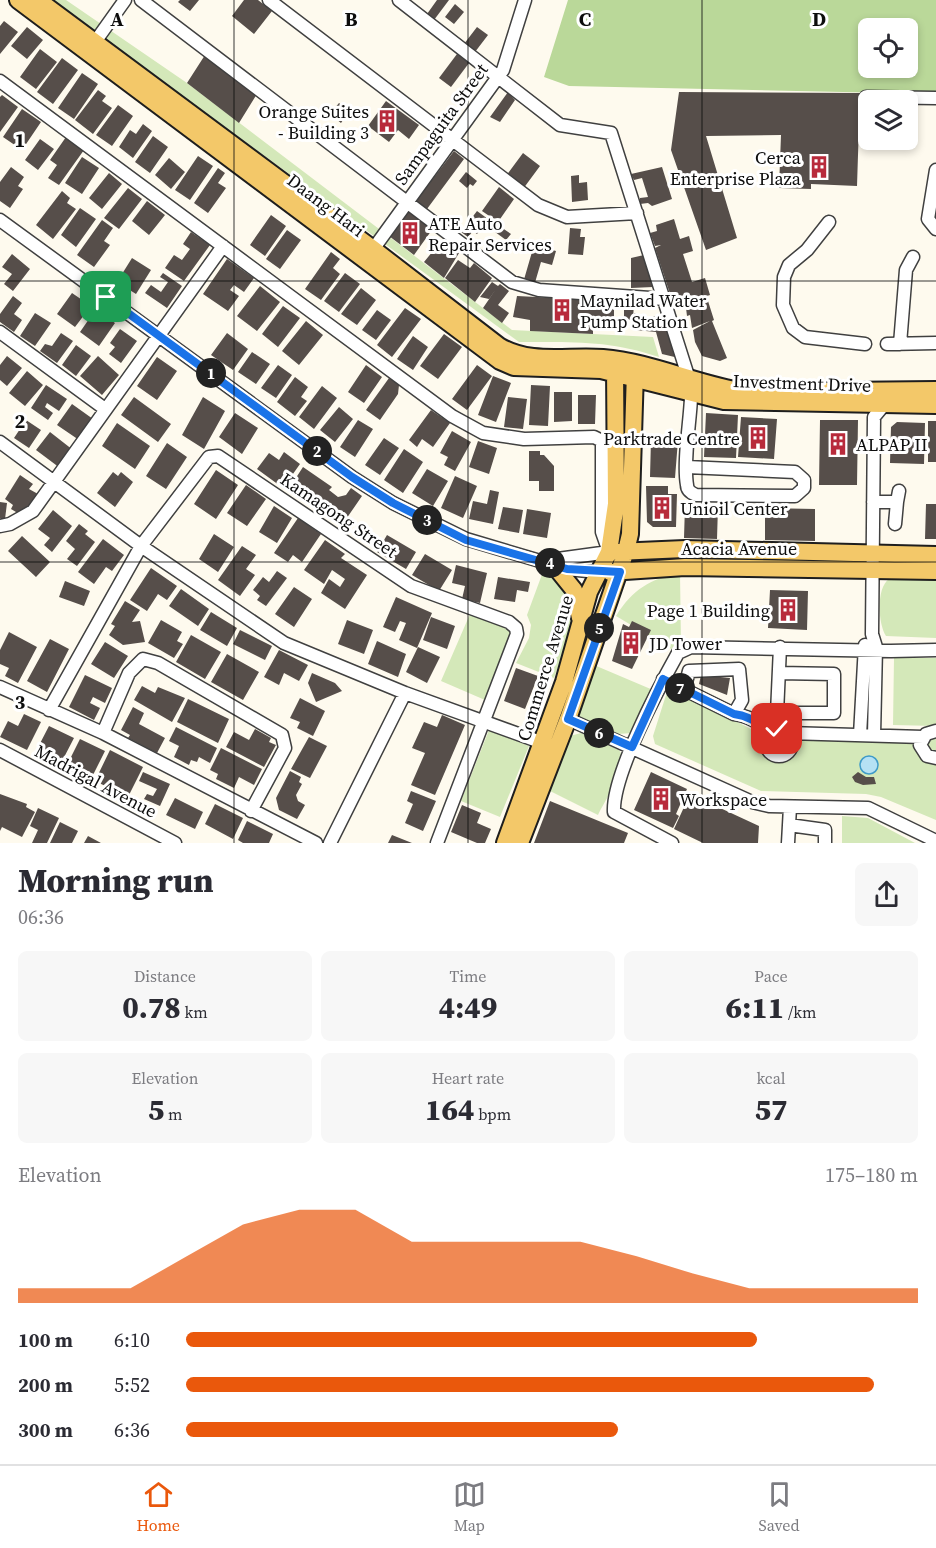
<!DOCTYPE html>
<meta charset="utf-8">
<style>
:root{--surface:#fff;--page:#f7f7f7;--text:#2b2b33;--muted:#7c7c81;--line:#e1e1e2;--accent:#ea580c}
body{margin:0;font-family:"Source Serif 4",serif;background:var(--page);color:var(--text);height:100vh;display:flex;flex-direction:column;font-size:22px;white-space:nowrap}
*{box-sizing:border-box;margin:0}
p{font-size:20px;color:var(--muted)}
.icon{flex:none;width:33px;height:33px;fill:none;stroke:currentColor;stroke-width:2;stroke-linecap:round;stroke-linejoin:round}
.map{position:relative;height:843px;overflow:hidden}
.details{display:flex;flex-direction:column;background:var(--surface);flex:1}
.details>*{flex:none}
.buttons{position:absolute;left:858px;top:18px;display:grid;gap:12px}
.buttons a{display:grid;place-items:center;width:60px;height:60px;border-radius:9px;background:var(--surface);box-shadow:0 3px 9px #0003;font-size:30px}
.pin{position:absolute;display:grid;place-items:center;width:51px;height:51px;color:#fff;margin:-26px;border-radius:12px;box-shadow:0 3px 9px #0006}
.km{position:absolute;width:30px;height:30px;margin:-15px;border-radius:50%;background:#222;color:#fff;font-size:16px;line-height:30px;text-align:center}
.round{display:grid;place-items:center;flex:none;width:63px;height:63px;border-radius:9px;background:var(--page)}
.headline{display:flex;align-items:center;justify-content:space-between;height:102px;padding:0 18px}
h1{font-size:33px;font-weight:800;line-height:45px}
.metrics{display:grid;grid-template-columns:repeat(3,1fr);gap:9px;height:102px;padding:6px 18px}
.metrics div{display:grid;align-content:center;border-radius:9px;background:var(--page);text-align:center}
.metrics b{font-size:30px;font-weight:800}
.metrics small{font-size:16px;font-weight:400}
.metrics p{font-size:16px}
.chart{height:168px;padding:12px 18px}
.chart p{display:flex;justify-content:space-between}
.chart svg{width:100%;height:108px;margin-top:6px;fill:var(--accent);opacity:.7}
ul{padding:0 18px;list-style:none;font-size:20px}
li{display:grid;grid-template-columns:96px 72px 1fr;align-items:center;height:45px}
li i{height:15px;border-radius:8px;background:var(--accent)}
.tabs{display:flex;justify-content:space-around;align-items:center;height:84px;border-top:2px solid var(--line);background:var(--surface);font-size:16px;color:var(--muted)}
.tabs a{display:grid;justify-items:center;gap:3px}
.tabs .current{color:var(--accent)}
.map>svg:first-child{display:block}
.green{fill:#d4e8b9}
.forest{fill:#bad899;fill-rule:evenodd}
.water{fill:#b5e1f4;stroke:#3f9bc8;stroke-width:1.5}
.building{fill:#564e4a}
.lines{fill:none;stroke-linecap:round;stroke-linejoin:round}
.minor-casing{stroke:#404040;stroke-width:15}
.major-casing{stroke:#1e1e1e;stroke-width:20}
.minor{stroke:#fff;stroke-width:12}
.major{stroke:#f3c869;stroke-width:16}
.route-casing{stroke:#fff;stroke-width:12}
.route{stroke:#1a73e8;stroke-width:8}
.grid{fill:none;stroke:#0d0d0d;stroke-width:1.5;stroke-opacity:0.55}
.labels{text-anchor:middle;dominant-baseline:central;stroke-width:6;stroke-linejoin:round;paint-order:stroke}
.poi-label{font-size:18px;fill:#0d0d0d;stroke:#fff;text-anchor:start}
.street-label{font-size:18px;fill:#0d0d0d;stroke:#fff}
.grid-label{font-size:20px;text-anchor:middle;font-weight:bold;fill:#0d0d0d;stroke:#fff;stroke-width:6;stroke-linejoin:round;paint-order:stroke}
</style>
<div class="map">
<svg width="936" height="843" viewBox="0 0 936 843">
<rect width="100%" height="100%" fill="#fefaee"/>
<!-- green -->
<path class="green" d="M51 0H66L187 83 512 330 653 337 659 357C609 340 571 342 519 342Z
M544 569C593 611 573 625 554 678L516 663 529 638 531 625 527 615Z
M680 573 681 644 673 650 616 616C632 590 651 578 680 573Z
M889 579 936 580V638L886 636C878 624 876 588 889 579Z
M470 614 511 630 485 700 441 681Z
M894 658H936V726L893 725Z
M594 665 653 690 633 733 618 734 575 716Z
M675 690 753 730 759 719 772 727 920 733 936 727V820L881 797 866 794 761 791 655 744 653 736 666 695Z
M489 730 529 746 500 817 461 801Z
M581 733 619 750C630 764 605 800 598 815L550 791 570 736Z
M842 816 868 818 915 843H842Z"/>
<!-- forest -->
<path class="forest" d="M568 0H936V94L569 86 544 77ZM868 28H908V68H868Z"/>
<!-- water -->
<path class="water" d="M860 765a9 9 0 1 1 18 0a9 9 0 1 1-18 0Z"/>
<!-- building -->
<path class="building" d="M180 0H199L190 11 178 2Z
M244 0H258L272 11 254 34 232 16Z
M437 0H449L434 20 427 14Z
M455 4 464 12 454 24 445 17Z
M4 21 18 32 0 54V26Z
M27 27 43 40 27 59 11 46Z
M477 27 488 35 475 52 464 44Z
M40 49 57 62 36 89 20 77Z
M457 54 469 63 451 87 439 78Z
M205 55 257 94 239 123 187 83Z
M62 58 78 70 53 104 37 92Z
M82 73 98 84 74 119 58 108Z
M98 90 106 96 102 101 112 108 93 134 75 120Z
M508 92 515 100 500 122 490 117Z
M679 92 860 93 857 186 811 184V189L779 188 781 135 706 136 737 238 706 250 671 150Z
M2 95 18 107 0 132V97Z
M386 101 419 125 409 139 398 130 389 142 368 126Z
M339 103 349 111 341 123 330 114Z
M118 105 133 116 112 146 96 135Z
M22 109 41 122 22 150 3 137Z
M143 124 152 131 133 158 119 147 130 130 136 134Z
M153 136 168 147 150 173 135 162Z
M66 137 84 150 59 185 48 178 57 165 50 160Z
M40 139 54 149 38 170 25 160Z
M454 151 464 159 427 209 416 201Z
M523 153 540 166 523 189 506 176Z
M198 156 213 166 190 200 175 190Z
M82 157 99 168 82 194 65 183Z
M169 158 185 172 171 189 155 175Z
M11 167 24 177 18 186 23 189 10 208 0 201V182Z
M662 167 672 199 652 206 648 203 640 204V198L648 197 642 178 634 180 631 174Z
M218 168 225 173 218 183 226 188 208 213 194 203Z
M466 172 477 181 473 186 470 184 467 188 459 181Z
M109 173 122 184 102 209 89 198Z
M579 175V183L587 182 588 200 572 202 571 176Z
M499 187 514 199 498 222 482 211Z
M128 188 142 199 119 229 104 218Z
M62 191 70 198 67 203 76 209 53 239 36 225Z
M147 201 165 215 149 235 132 221Z
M80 208 96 219 76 247 61 235Z
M409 208 434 227 414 255 389 236Z
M477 211 488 219 477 234 473 231 468 237 461 232Z
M271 215 286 226 265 256 250 245Z
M674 219 680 239 689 236 693 251 683 254 692 282 705 278 710 295 674 306 655 248 661 245 655 246 650 233 657 231 656 225Z
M102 220 113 228 104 241 110 245 94 267 77 255Z
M495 223 511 234 506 240 491 229Z
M570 228 581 229 580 237H585L583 255 568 254Z
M287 230 301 240 280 269 266 259Z
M191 232 210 245 184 281 165 268 174 255 182 260 190 249 183 244Z
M442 240 459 253 444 278 424 262Z
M534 245 556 251 552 265 541 262 534 286 523 283Z
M331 252 340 259 333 268 340 274 321 300 305 289Z
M12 254 30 269 13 291 4 284 12 274 2 267Z
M644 255 653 287 631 288V258Z
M132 258 151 270 136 294 117 282Z
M227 259 254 278 244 292 234 285 230 290 239 296 228 311 203 294Z
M458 260 470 268 474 263 492 278 475 302 445 278Z
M163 273 182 286 167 308 145 293 151 285 161 292 168 282 160 277Z
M345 273 360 284 339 312 324 301Z
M492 282 498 286 500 284 509 291 498 305 509 313 502 323 483 308 496 289 489 299 480 297Z
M260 286 280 302 257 331 237 316Z
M361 288 376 300 357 325 341 314Z
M72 293 91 306 75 327 57 314Z
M13 296 22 303 14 314 22 320 14 332 0 322V314Z
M517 296 614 301V319L593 317V334L530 331V320L513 317Z
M624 301 634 302 633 320 624 319Z
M708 301 714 320 712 321 727 358 720 361 702 356 695 342 693 330 710 321 692 328 690 315 687 316 686 308Z
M283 306 300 318 278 347 262 334Z
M405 308 421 319 392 357 377 345Z
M96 309 115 323 99 346 80 332Z
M377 310 391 320 376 340 362 330Z
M35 313 51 323 35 346 20 336Z
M634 313 650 318 661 314 676 351 683 359 662 354 656 332 636 330Z
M306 321 323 335 299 365 282 351Z
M120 329 137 341 121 363 109 354 115 347 110 343Z
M61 333 73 341 57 363 40 351 45 344 52 346Z
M227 333 248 349 233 370 211 355Z
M444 334 462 347 438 379 420 366Z
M413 336 428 347 413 370 397 359Z
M76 345 91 356 76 376 62 365Z
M252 352 270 364 256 384 238 372Z
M7 356 22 368 7 386 0 380V365Z
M98 356 119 375 102 395 80 376Z
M157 357 177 371 157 400 137 386Z
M278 365 292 375 276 398 261 388Z
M366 365 382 377 364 403 348 392Z
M477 365 492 376 467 410 452 399Z
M27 371 43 385 25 406 9 393Z
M493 376 511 383 496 422 478 415Z
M295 377 308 387 301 397 307 401 295 416 277 402Z
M389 378 399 385 398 394 380 420 366 410Z
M46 385 67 399 59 411 47 403 45 407 53 413 48 420 31 408Z
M531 385 550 386 548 426 529 425Z
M322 386 337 398 314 429 299 417Z
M554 392H572V421L554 422Z
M578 395H596L595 424H578Z
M134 397 171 424 158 442 121 415Z
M203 397 225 411 204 449 182 435Z
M508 397 527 399 523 429 504 427Z
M72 404 93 419 79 440 57 425Z
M339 407 353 419 335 442 320 430Z
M431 410 450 423 433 447 422 439 417 447 409 440Z
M235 413 258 428 242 454 219 437Z
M706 413 738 415 736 458 704 457Z
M741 417 777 419 774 459 738 457Z
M26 420 41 430 29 448 14 438Z
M358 420 373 429 355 457 340 447Z
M820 420H858L857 485H819Z
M928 421H936V462H928Z
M897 422 925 423 924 464 890 463 891 427Z
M117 423 150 446 135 469 102 446Z
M452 431 471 442 455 471 444 465 448 457 440 453Z
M50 432 73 450 60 468 36 450Z
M384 438 399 448 380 475 365 465Z
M651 439 678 440 675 478 650 477Z
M478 441 497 448 489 474 469 467Z
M167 443 187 457 166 489 146 476Z
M404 449 423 462 403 493 384 480Z
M529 451H540V455H544L554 466V491H539V481H529Z
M284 452 300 464 283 488 257 469 269 453 279 460Z
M303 467 332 487 329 490 338 497 346 495 351 488 362 496 342 525 290 487Z
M427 469 448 481 433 506 412 493Z
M216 470 238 485 216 519 194 504Z
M113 472 118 476 121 472 133 482 115 507 97 493Z
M20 475 33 484 29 489 38 494 28 510 25 508 21 515 11 509 13 505 5 499Z
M455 476 477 486 463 518 441 508Z
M246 485 266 499 247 526 227 513Z
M646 486H668V494H677L676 527H653L647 522Z
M490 490 499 492 493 524 469 519 473 501 487 504Z
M0 502 7 503 5 519 0 518Z
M926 504H936V539H925Z
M685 505 718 506 717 539 684 538Z
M274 506 292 518 277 543 259 532Z
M503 507 523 510 519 533 498 529Z
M765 508 815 509V541L765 540Z
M527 509 551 513 547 538 523 534Z
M53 510 72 526 52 552 44 545 50 538 38 529Z
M298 518 321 534 302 562 293 555 288 562 274 553Z
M79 524 88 531 85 534 95 542 77 566 67 559 75 549 66 541Z
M214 534 234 547 218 572 199 559Z
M387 535 416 552 406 569 377 552Z
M22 536 50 562 36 577 8 551Z
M103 539 124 555 112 571 106 567 94 584 78 572Z
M325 540 345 554 341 558 367 575 345 609 321 593 329 579 340 587 345 579 332 570 324 584 304 570Z
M242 546 256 555 246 569 255 575 240 596 218 580Z
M425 554 452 570 439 591 412 575Z
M456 565 487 573 480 603 462 599 465 586 452 583Z
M151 568 177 586 167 600 158 594 147 611 130 600Z
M277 571 287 578 266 606 257 600 260 596 253 590 263 577 269 582Z
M498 577 530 582 528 592 517 590 515 602 494 599Z
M65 581 90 591 84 606 59 597Z
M294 587 312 599 294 627 275 614Z
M181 589 209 609 198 626 169 606Z
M770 590 808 591 807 630 768 628Z
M396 597 432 613 417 648 399 640 406 623 400 621 395 632 383 627Z
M125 601 140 610 132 622 140 621 145 642 123 645 109 635 115 626 111 624Z
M211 612 237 628 227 646 200 630Z
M431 617 455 626 447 649 423 640Z
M161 620 182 632 177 641 183 644 174 658 148 643Z
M347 620 373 630 364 654 338 644Z
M632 621 651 630 632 669 612 661 623 624 629 627Z
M240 630 272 646 265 660 233 644Z
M9 632 37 647 18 683 5 676 9 668 0 664V650Z
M191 635 221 652 205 679 176 662Z
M50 639 69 649 47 692 27 681Z
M377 641 406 654 398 677 368 664Z
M105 642 128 656 114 678 91 664Z
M418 647 440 657 427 683 406 672Z
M279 650 308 665 299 681 284 673 279 685 264 677Z
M227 654 259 672 243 700 211 682Z
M516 668 538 676 525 709 504 701Z
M312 673 335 683 342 691 316 702 308 683Z
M85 675 112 688 105 703 93 697 90 703 100 708 94 720 69 707Z
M701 675 730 678 727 695 699 684Z
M142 686 155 693 158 687 185 698 172 722 134 700Z
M300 698 325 711 313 736 297 728 300 722 290 718Z
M188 699 229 719 218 743 177 722Z
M133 707 144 713 139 724 165 738 157 753 128 738 130 735 121 730Z
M24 714 41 722 27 750 0 737 8 721 18 726Z
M442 715 465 725 435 795 411 785 425 753 412 748 424 722 437 727Z
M49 726 74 738 59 767 34 755Z
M176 727 217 748 210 763 199 757 197 762 191 760 189 765 174 757 179 746 169 741Z
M255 729 271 738 269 742 276 745 264 767 226 747 234 732 249 740Z
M309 737 327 746 310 778 291 769Z
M80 739 105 751 90 781 65 769Z
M221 748 262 769 254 785 239 777 234 788 216 779 218 774 210 770Z
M110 750 143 767 128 797 95 781Z
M290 771 301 777 299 782 302 784 296 795 298 801 305 805 297 819 279 810 276 798Z
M143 772 170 784 160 806 144 799 147 794 153 796 157 789 139 781Z
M651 772 687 789 676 814 679 816 673 828 634 810Z
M858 772 866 777H874L876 784 863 785 855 782 852 777Z
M411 791 436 801 423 831 405 823 413 804 407 801Z
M0 794 27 804 26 807 35 812 22 837 2 827 0 831Z
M690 794 759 826 758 843H703L674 829Z
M175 798 203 812 195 829 166 815Z
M550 801 628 833 624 843H534Z
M215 804 243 818 233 839 205 824Z
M462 805 481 813 477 823 491 829 485 843H477L451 832Z
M38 808 59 818 47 843H32L38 830 30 826Z
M247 821 273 834 269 843H243L238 840Z
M60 822 78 831 72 843H50Z
M392 835 412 843H388Z
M88 836 101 843H84Z"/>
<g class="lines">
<!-- minor casing -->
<g class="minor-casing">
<path id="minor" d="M141 0 512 282 539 290 664 299
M269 0 538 205 567 217 637 213
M399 0 560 125 611 133 689 379
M90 49 125 0
M0 81 452 416 483 433 524 439 594 437 602 441V532L609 552 543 561
M866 97 936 98
M936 170 928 219 936 229
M0 220 352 477 393 503 466 539 567 569 598 572
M829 222 807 250 789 265 784 277 783 305 793 328 805 337 865 344
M369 255 503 70 525 0
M0 332 105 409
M887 344 936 343
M900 344 906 270 913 257
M0 442 141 546 284 643 405 693 543 743
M687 467 795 472 804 480V488L795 496 696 495C691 493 687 490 687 485 683 462 690 422 691 398L693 393
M873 502H897L899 491
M895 524 897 502
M0 526 10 524 33 511 223 246
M779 673 834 674V713H777L780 647
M663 679 734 714C749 716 759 722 769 733
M0 687 103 733 316 843
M684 690 689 671 739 669 742 700 734 714
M49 710 141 546 209 457 218 456 411 586 509 622 516 628 517 634 437 843
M568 719 752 802 769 806 868 808 936 841
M766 743a13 13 0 1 1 26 0a13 13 0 1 1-26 0Z
M936 731 926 734 920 745 927 756 936 758
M103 733 129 673 143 659 158 663 282 735 285 748 251 811
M788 733 923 737
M860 735 865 645
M874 735 876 647 872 634 874 417 884 405V398
M0 750 175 843
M789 825 825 830V843
M330 843 405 693
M672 843 614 812C612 776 659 687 678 653L691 647 891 651 936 650
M788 843 790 807"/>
</g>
<!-- major casing -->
<g class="major-casing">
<path id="major" d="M18 0 500 361 514 367 601 370 724 401 936 405
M38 0 373 249 499 346C530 365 568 355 603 358 652 362 698 385 746 392L936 390
M616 552 685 549 936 555
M553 564 574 590 580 618
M610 572 685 567 936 571
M505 843 564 682 589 592 609 552 616 504 615 366
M520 843 568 719 626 551 630 534 635 371"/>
</g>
<!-- minor -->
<use href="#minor" class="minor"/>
<!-- major -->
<use href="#major" class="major"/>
</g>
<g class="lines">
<!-- route casing -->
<g class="route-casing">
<path id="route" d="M106 297 352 477 393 503 466 540 567 569 620 572 568 719 632 747 663 679 734 714C749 716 759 722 769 733L777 729"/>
</g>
<!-- route -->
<use href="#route" class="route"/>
</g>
<!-- grid -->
<path class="grid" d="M234 0V843M468 0V843M702 0V843M0 281H936M0 562H936"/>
<!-- icons -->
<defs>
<g id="building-bare" transform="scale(1.8)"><path d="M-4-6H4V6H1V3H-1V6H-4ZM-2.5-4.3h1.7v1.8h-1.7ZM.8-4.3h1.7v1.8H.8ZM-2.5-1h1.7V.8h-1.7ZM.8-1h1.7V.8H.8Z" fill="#b82a3b" stroke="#fff" stroke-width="2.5" paint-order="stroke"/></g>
</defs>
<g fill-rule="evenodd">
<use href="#building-bare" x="387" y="121"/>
<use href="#building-bare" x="819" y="167"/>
<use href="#building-bare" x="410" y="233"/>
<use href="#building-bare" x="562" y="310"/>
<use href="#building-bare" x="758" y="438"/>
<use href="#building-bare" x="838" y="444"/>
<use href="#building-bare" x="662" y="508"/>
<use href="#building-bare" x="788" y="610"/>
<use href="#building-bare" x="631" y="643"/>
<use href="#building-bare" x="661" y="799"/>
</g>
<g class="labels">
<!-- poi labels -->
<g class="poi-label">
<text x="369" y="111" text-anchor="end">Orange Suites<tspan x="369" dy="21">- Building 3</tspan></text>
<text x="801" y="157" text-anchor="end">Cerca<tspan x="801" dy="21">Enterprise Plaza</tspan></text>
<text x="428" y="223">ATE Auto<tspan x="428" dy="21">Repair Services</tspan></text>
<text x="580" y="300">Maynilad Water<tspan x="580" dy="21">Pump Station</tspan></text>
<text x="740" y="438" text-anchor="end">Parktrade Centre</text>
<text x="856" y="444">ALPAP II</text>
<text x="680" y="508">Unioil Center</text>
<text x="770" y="610" text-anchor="end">Page 1 Building</text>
<text x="649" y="643">JD Tower</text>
<text x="679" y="799">Workspace</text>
</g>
<!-- street labels -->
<g class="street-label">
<text transform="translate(441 124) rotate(-54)">Sampaguita Street</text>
<text transform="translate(326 205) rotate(37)">Daang Hari</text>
<text transform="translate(802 383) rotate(2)">Investment Drive</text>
<text transform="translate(339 515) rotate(34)">Kamagong Street</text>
<text x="739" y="548">Acacia Avenue</text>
<text transform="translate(545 668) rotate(-73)">Commerce Avenue</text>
<text transform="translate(96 781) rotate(28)">Madrigal Avenue</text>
</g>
</g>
<g class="grid-label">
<text x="117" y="26">A</text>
<text x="351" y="26">B</text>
<text x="585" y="26">C</text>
<text x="819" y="26">D</text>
<text x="20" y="147">1</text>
<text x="20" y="428">2</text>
<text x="20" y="709">3</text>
</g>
</svg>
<div class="buttons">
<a><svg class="icon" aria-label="locate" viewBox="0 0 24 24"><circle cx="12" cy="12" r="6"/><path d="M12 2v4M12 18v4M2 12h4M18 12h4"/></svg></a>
<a><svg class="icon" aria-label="layers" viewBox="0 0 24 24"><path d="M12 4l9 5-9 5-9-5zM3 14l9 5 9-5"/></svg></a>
</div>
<div class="pin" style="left:106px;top:297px;background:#1e9e55"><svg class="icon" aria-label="arrive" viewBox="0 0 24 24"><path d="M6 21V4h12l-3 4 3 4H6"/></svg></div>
<div class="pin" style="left:777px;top:729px;background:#d93025"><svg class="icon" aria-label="check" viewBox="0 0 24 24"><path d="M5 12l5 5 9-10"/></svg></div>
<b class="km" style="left:211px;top:373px">1</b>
<b class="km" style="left:317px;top:451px">2</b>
<b class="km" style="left:427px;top:520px">3</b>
<b class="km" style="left:550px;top:563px">4</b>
<b class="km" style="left:599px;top:628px">5</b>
<b class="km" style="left:599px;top:733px">6</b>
<b class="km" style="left:680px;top:688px">7</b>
</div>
<section class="details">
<div class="headline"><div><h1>Morning run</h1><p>06:36</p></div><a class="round"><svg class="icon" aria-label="share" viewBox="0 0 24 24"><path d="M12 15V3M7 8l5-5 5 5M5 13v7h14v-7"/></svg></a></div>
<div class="metrics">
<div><p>Distance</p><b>0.78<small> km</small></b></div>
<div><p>Time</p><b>4:49</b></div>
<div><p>Pace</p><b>6:11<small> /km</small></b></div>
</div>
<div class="metrics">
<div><p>Elevation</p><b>5<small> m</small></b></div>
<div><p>Heart rate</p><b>164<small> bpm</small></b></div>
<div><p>kcal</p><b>57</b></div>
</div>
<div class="chart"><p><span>Elevation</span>175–180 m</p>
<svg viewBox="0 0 160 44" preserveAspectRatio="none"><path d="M0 44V38L10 38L20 38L30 25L40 12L50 6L60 6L70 19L80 19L90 19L100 19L110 25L120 32L130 38L140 38L150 38L160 38V44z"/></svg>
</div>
<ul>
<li><b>100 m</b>6:10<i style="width:78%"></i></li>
<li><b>200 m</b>5:52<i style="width:94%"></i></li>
<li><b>300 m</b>6:36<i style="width:59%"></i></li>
</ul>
</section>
<nav class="tabs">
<a class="current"><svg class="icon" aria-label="home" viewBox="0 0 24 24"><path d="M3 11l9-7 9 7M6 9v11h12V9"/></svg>Home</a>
<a><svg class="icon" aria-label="map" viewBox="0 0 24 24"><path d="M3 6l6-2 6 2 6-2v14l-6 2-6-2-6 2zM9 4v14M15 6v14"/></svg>Map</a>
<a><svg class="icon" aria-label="saved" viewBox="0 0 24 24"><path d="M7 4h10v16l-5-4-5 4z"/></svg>Saved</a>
</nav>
